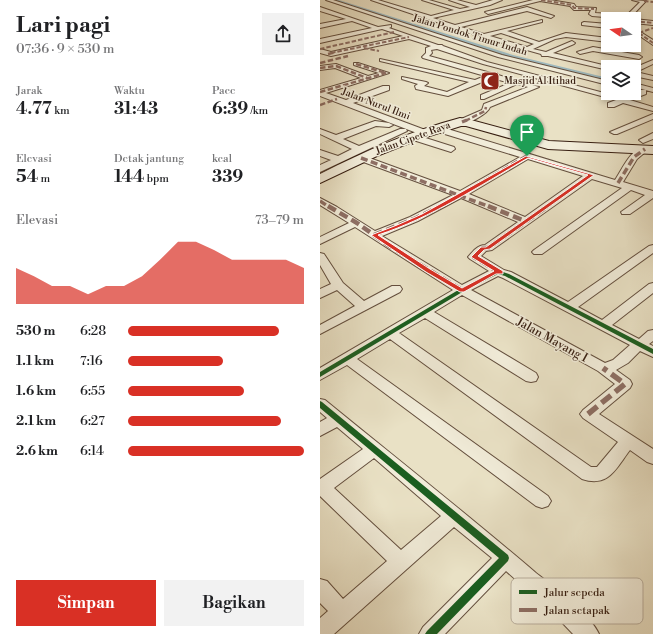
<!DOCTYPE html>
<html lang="id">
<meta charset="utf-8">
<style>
:root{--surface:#fff;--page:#f2f2f2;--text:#202124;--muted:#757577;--accent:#d93025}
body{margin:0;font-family:"Libre Bodoni",serif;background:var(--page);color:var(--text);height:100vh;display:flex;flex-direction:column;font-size:15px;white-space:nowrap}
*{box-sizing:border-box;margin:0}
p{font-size:13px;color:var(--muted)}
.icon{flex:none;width:22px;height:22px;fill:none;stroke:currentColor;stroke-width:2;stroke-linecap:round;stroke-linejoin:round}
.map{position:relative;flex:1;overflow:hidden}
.sheet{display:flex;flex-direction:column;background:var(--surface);width:320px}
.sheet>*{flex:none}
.needle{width:26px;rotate:283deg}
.tools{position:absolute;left:281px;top:12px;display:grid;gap:8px}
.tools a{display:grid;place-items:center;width:40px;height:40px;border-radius:0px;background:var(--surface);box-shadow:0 2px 6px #0003;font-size:20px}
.pin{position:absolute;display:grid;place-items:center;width:34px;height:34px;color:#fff;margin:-41px -17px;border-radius:50% 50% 50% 0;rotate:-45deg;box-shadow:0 0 4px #0007}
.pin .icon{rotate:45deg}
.round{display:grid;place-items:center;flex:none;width:42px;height:42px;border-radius:0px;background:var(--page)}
.overview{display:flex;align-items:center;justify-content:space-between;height:68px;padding:0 16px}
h1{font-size:22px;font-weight:700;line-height:30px}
.figures{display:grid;grid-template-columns:repeat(3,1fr);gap:6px;height:68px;padding:4px 16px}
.figures div{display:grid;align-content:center}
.figures b{font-size:17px;font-weight:700}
.figures small{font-size:11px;font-weight:400}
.figures p{font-size:11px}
.chart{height:112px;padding:8px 16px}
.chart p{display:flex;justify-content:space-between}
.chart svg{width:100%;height:72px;margin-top:4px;fill:var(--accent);opacity:.7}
.button{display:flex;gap:8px;margin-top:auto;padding:8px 16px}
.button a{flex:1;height:46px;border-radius:0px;background:var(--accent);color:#fff;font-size:16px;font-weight:700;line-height:46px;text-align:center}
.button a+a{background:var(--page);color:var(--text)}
ul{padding:0 16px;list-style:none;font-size:13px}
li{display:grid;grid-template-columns:64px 48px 1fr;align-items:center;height:30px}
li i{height:10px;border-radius:5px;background:var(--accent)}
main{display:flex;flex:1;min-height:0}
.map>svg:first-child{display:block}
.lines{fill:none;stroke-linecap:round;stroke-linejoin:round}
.canal{fill:#9ebac0;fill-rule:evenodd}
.street-casing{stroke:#644f3e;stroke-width:2}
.secondary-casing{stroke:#371e11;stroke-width:2}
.street{fill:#f1ecd9;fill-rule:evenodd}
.secondary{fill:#f1ecd9;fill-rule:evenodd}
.quiet-far4{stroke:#8d6e63;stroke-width:2;stroke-dasharray:4.5 2;stroke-linecap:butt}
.quiet-far3{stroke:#8d6e63;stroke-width:2.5;stroke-dasharray:5.5 2.5;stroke-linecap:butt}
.quiet-far2{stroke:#8d6e63;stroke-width:3.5;stroke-dasharray:7 3.5;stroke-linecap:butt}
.quiet-far1{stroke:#8d6e63;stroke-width:4.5;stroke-dasharray:9 4.5;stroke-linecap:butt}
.quiet{stroke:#8d6e63;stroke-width:5.5;stroke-dasharray:12 5.5;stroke-linecap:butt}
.cycleway-casing{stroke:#f1ecd9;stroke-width:2}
.cycleway{fill:#1b5e20;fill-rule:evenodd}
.route{fill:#d93025;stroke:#fff;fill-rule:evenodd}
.labels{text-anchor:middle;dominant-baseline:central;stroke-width:3;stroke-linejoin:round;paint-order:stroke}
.far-street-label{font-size:10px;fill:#371e11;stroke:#f1ecd9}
.far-poi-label{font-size:10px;fill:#371e11;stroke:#f1ecd9;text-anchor:start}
.street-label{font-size:12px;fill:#371e11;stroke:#f1ecd9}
.key{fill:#f1ecd9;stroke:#b9ae9d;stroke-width:1}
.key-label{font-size:11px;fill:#371e11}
</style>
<main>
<section class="sheet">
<div class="overview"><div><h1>Lari pagi</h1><p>07:36 · 9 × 530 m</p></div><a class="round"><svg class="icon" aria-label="share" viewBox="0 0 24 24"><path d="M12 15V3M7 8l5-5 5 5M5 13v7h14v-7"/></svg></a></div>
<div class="figures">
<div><p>Jarak</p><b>4.77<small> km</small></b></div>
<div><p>Waktu</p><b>31:43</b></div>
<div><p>Pace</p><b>6:39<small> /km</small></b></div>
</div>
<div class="figures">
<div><p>Elevasi</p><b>54<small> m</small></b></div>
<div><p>Detak jantung</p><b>144<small> bpm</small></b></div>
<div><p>kcal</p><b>339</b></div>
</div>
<div class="chart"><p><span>Elevasi</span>73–79 m</p>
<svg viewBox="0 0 160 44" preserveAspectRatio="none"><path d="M0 44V22L10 27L20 33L30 33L40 38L50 33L60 33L70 27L80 17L90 6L100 6L110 11L120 17L130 17L140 17L150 17L160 22V44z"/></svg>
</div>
<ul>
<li><b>530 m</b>6:28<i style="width:86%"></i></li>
<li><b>1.1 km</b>7:16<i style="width:54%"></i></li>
<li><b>1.6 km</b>6:55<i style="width:66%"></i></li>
<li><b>2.1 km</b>6:27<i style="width:87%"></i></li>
<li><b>2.6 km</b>6:14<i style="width:100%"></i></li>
</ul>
<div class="button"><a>Simpan</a><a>Bagikan</a></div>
</section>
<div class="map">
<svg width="333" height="634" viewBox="0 0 333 634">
<rect width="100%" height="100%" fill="#e9e1c5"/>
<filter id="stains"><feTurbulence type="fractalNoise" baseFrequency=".005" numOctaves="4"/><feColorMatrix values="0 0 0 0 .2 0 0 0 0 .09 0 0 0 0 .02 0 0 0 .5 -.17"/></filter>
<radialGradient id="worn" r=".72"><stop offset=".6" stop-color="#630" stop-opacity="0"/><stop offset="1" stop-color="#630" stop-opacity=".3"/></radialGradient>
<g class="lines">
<!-- canal -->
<path class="canal" d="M12 0H19L193 55 288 78V82L189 57Z"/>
<!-- street casing -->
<g class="street-casing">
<path id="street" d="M6 0H13L182 55 288 81V85L178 57Z
M51 0H58L111 16 134 10 102 0H109L140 9 150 7 129 0H137L156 5 173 0H182L170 5 113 18 135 25 207 7 234 16 231 18 207 11 141 27 164 34 222 20V22L187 31 219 42 246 33 288 38V42L246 37 235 39 213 49 226 52 252 41 255 43 254 44 233 53 291 67H288V70L228 56H222L221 54 161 37ZM181 33 214 44 207 47 170 36Z
M213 0H230L254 4 256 7 276 8 275 13 307 15 320 2 312 0 326 1 309 19 272 16 269 14 271 10H254L250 6 220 1 168 14 165 12Z
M0 7 58 27 71 25V27L69 28 118 45H122L123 46 167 62 303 98 320 90H326V94L310 100 333 107V111L303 103 294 107H288V103L296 100 163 64 117 49 111 50 112 53 109 56 171 73H177L178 75 219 87 170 107C168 114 147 125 139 124V120L162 110 164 104 208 87 197 84 164 99H161V95L190 83 172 78 128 96 96 89 95 86 98 84 82 79V77L106 82 108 83 104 86 127 92 149 82 60 61V59L155 80 165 76 103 58 102 57 106 53V48L111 46 89 39 11 56 0 53V49L11 52 83 36 62 29 0 43V39L52 28 32 21 0 28V24L26 19 0 11Z
M314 19 333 21V25L314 23Z
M264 22 288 24V28L262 25V23Z
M319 31 333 40V45L317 34V32Z
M273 47 319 55 322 57 319 59 273 51 260 54 257 52Z
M333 60V64L316 72 333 76V80L314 76V68Z
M34 63H38L69 73 6 93 26 100 63 86H69V90L33 103 108 131 109 133 108 135H102L0 96V90L41 78 15 68 0 70V66L16 64 48 76 59 73 34 65Z
M314 83 333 88V92L314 87Z
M333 114V119L297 134H294L290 132Z
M55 121 69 123 73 125 69 127 56 126 23 139 39 146 80 129H86L87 131 0 172V165L11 160 0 156V150L18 156 32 149 0 134V129L16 135Z
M115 127H121L295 180C303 168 310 150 325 146L329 149 317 159 303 182 333 191V198L310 214H302L301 212 325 195 311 190 222 254H214L212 252 214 250 302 188 272 179 172 250 166 251 161 256 184 270 191 272 248 302 329 246 333 245V253L258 307 282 320 329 284 333 283V293L292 325 319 339 328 331 333 330V341L329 344 333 346V357L320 351 308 363 296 370 310 380 312 384 310 388 279 414 333 449V464L327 462 310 450C296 468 289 488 262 479L70 339 37 359 228 496 231 501 228 506 222 508 216 506 27 365 0 380V368L133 290 35 227 0 244V237L29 223 0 205V198L17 207 55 231 90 217 133 195 38 160 37 158 38 156H44L140 191 200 157 115 131ZM208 159 263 176 205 217 149 194ZM141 198 198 222 165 245C158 245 153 251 148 257L150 259 169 271 142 285 62 236 98 221ZM178 276 183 278 310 345 293 360 285 363 151 290ZM142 295 278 371 295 384 263 410 260 414 263 418 298 442 277 467H271L79 333 105 318 206 381 211 382 216 381 218 377 216 373 114 312Z
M333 133V139L323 143 319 140Z
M93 134 134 147 135 149 131 152 90 139 89 137 90 135Z
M0 253 4 254 23 283 44 301 72 286H80L82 289 80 292 0 334V325L35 306 17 290 0 298V289L11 284 0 265Z
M0 399 5 400C76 458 147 514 216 573 234 587 270 614 279 634H253L232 612 186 571 125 634H99L103 627 172 558 134 527 14 634H0V618L8 611 0 603V579L7 581 23 599 67 561 0 496V479L43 449 17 427 0 436V422L7 418 0 412ZM54 458 121 516 81 550 14 488Z"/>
</g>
<!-- secondary casing -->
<g class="secondary-casing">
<path id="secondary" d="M140 118 151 120 229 141 333 146V154L228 149 146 126H141L97 140 57 156 0 183V174C45 151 91 131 140 118Z"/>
</g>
<!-- street -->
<use href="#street" class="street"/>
<!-- secondary -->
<use href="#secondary" class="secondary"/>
<!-- quiet-far4 -->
<path class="quiet-far4" d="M221 0 252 5 254 8 274 9
M324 1 333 2
M314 21 333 23
M319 33 333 43
M319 33 333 28
M44 48 59 51
M0 49 74 32
M11 53 89 37"/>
<!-- quiet-far3 -->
<path class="quiet-far3" d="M8 54 16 52
M0 63 28 56
M36 64 66 73
M0 68 16 66 47 78
M0 92 66 73
M0 105 17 99
M145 121 165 111 166 107"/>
<!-- quiet-far2 -->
<path class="quiet-far2" d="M142 122 147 120
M41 158 170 207
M298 183 314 157 325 149
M0 201 9 207
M119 207 207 156
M226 207 271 175"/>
<!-- quiet-far1 -->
<path class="quiet-far1" d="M8 206 37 223 68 245 142 290
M168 206 205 221
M54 235 94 219 121 206
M180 273 154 257 163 248H168L228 206"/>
<!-- quiet -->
<path class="quiet" d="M268 414 305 384 283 368"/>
<!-- cycleway casing -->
<g class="cycleway-casing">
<path id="cycleway" d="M177 270 189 274 333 349V354L185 276 178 274 144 291 0 377V372L140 289Z
M0 401 2 402 188 555 189 558 188 561 117 634H105L107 631 179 558 0 408Z"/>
</g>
<!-- cycleway -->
<use href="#cycleway" class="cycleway"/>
</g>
<!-- route -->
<path class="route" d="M206 156 274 175 170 249 164 250 158 256 183 271V274H176L144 292H140L106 272 51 235 77 225 102 214ZM208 158 268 175 166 247H161L151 257 174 271 142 288 110 269 58 235C111 218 159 186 208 158Z"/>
<!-- icons -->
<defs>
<g id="mosque-square" transform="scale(1)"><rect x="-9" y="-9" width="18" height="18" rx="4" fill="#8f2418" stroke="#f1ecd9"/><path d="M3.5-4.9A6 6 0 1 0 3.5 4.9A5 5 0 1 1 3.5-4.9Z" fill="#fff"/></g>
</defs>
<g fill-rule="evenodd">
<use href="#mosque-square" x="170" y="81"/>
</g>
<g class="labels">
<!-- far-street labels -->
<g class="far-street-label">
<text transform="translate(150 35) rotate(17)">Jalan Pondok Timur Indah</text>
<text transform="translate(56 104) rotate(21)">Jalan Nurul Ilmi</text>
<text transform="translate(93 138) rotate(-20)">Jalan Cipete Raya</text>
</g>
<!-- far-poi labels -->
<g class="far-poi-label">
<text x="184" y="81">Masjid Al Itihad</text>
</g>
<!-- street labels -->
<g class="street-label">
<text transform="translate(232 340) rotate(29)">Jalan Mayang I</text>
</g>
</g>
<!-- legend -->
<rect x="191" y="578" width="132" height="46" rx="6" class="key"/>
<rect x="199" y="590" width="18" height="4" fill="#1b5e20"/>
<rect x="199" y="608" width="18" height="4" fill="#8d6e63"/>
<g class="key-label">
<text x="224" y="596">Jalur sepeda</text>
<text x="224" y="614">Jalan setapak</text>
</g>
<rect width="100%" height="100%" filter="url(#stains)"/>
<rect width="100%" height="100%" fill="url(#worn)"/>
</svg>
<div class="tools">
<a><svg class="needle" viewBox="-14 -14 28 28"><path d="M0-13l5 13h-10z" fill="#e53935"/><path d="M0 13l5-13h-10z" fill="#757577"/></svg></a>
<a><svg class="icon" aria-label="layers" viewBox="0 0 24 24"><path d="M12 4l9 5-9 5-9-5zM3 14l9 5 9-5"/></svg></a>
</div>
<div class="pin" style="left:207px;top:156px;background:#1e9e55"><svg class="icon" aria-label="arrive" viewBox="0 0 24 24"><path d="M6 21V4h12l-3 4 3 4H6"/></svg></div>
</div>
</main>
